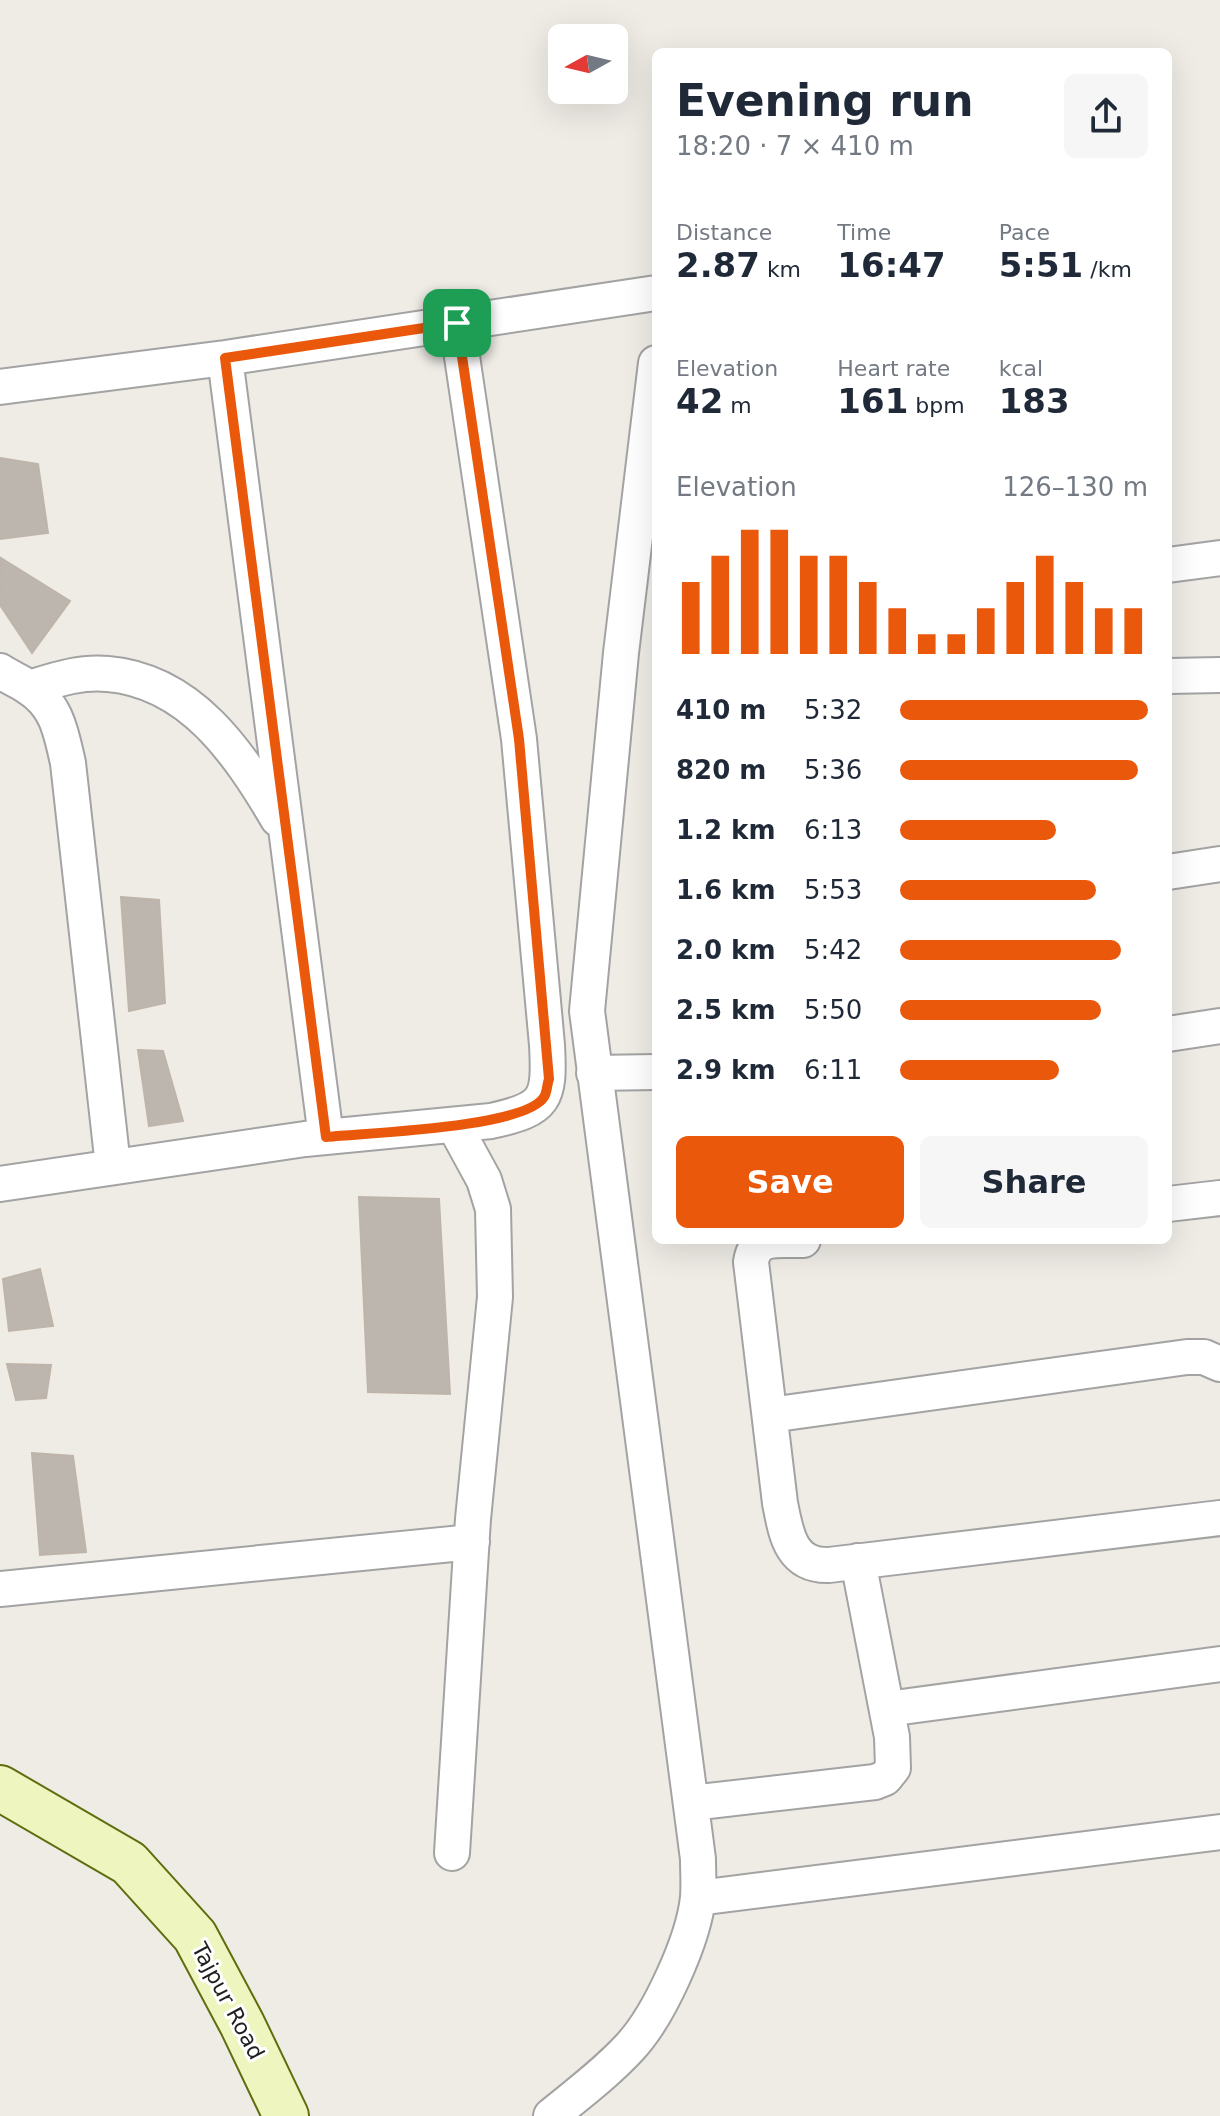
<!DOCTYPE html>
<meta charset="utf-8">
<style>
:root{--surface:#fff;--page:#f6f6f7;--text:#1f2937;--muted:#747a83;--accent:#ea580c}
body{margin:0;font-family:"DejaVu Sans",sans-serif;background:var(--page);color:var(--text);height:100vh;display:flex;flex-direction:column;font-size:30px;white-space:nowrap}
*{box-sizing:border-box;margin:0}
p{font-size:26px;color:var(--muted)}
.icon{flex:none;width:44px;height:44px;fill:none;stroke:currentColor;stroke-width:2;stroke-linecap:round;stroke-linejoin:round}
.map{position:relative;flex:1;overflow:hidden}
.panel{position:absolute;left:652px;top:48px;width:520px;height:1196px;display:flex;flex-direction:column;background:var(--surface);border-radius:12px;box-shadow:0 8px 32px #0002}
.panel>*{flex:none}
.needle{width:52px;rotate:262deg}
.controls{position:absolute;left:548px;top:24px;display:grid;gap:16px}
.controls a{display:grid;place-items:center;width:80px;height:80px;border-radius:12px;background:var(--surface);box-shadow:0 8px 32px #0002;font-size:40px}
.pin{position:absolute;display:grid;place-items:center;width:68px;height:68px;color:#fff;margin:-34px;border-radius:16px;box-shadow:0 4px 12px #0006}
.round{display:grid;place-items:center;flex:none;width:84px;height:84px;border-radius:12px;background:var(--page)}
.headline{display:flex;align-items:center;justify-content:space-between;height:136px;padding:0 24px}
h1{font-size:44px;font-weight:600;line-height:60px}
.stats{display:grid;grid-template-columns:repeat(3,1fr);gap:12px;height:136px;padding:8px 24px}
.stats div{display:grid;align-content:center}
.stats b{font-size:34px;font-weight:600}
.stats small{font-size:22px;font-weight:400}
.stats p{font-size:22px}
.chart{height:224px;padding:16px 24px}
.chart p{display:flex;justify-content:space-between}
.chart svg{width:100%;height:144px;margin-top:8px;stroke:var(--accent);stroke-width:6}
.cta{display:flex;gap:16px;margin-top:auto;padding:16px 24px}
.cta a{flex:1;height:92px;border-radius:12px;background:var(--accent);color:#fff;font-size:32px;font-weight:600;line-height:92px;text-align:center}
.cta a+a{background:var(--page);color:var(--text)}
ul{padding:0 24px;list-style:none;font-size:26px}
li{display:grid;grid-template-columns:128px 96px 1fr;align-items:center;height:60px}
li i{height:20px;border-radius:10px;background:var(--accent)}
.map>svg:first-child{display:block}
.building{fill:#bcb6af;stroke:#bfb4a9;stroke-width:2}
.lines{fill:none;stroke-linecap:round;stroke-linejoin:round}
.street-casing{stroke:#a3a3a3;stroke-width:38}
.secondary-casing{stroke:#5e6e0e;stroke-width:48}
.street{stroke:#fff;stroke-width:34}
.secondary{stroke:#eef5be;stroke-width:44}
.route-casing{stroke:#fff;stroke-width:16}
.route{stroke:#ea580c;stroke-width:10}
.labels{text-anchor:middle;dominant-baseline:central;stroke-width:6;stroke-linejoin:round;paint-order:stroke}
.street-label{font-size:22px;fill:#1f1f1f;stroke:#fff}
</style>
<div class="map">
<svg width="1220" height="2116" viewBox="0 0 1220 2116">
<rect width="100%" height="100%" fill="#efece6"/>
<!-- building -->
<path class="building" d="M0 458 38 464 48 533 0 539Z
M1 558 70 601 32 653 0 605Z
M121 897 159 900 165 1003 129 1011Z
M138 1050 163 1051 183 1121 149 1126Z
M359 1197 439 1199 450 1394 368 1392Z
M40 1269 53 1326 9 1331 3 1279Z
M7 1364 51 1365 46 1398 16 1400Z
M32 1453 73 1456 86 1552 40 1555Z"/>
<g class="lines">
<!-- street casing -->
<g class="street-casing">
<path id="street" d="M225 358 326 1137
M0 387 225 358 656 293
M1168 565 1220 558
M0 671C9 677 19 681 28 687 57 705 61 732 68 763L113 1166
M1168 676 1220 675
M29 688C55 680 81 671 108 674 191 681 239 753 278 819
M1168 872 1220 864
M1168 1034 1220 1026
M594 1073 656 1072
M0 1184 305 1139 491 1121C546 1109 550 1100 547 1045L519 739 457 323
M1168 1204 1220 1198
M803 1240C780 1241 755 1234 751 1262L780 1503C786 1533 790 1566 829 1565L1220 1518
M770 1415 1187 1357H1204L1220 1364
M0 1589 472 1542
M887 1709 1220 1664
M691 1803 875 1782 885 1778 893 1768 892 1737 858 1561
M452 1853 473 1519 495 1297 493 1209 484 1180 454 1125
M698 1898 1220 1832
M551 2116C578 2094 606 2073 630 2047 659 2016 694 1939 698 1897 699 1884 698 1872 698 1859L587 1011 621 653 656 363"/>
</g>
<!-- secondary casing -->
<g class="secondary-casing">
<path id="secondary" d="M0 1788 129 1863 195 1936 242 2024 286 2116"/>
</g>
<!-- street -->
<use href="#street" class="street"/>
<!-- secondary -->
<use href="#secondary" class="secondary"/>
</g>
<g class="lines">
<!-- route casing -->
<g class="route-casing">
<path id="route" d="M457 323 519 739 549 1079C547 1084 547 1093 544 1097 525 1128 365 1133 326 1137L225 358Z"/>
</g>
<!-- route -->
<use href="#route" class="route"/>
</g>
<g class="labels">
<!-- street labels -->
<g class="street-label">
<text transform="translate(228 2001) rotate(62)">Tajpur Road</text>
</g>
</g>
</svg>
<div class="controls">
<a><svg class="needle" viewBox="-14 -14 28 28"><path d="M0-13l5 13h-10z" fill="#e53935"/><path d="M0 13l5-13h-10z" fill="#747a83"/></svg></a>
</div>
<div class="pin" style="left:457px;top:323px;background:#1e9e55"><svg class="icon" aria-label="arrive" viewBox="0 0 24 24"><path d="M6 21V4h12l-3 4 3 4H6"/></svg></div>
<section class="panel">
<div class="headline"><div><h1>Evening run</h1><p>18:20 · 7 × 410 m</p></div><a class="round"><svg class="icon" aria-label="share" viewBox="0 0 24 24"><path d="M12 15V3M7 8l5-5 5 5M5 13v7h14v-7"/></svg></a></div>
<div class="stats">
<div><p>Distance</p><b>2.87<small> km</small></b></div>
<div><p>Time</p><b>16:47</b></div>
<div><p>Pace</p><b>5:51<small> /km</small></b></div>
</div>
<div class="stats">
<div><p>Elevation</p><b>42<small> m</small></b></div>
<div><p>Heart rate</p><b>161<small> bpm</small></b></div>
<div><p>kcal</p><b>183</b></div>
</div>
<div class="chart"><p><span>Elevation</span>126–130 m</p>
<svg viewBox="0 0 160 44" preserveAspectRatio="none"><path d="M5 44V22M15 44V14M25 44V6M35 44V6M45 44V14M55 44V14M65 44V22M75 44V30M85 44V38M95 44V38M105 44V30M115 44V22M125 44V14M135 44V22M145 44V30M155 44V30"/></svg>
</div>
<ul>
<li><b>410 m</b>5:32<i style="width:100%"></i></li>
<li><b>820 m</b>5:36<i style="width:96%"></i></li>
<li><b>1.2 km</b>6:13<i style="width:63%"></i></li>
<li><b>1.6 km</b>5:53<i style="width:79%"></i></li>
<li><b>2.0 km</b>5:42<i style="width:89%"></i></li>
<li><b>2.5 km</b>5:50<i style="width:81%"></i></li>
<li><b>2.9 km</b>6:11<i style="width:64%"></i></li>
</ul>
<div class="cta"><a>Save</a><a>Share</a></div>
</section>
</div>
